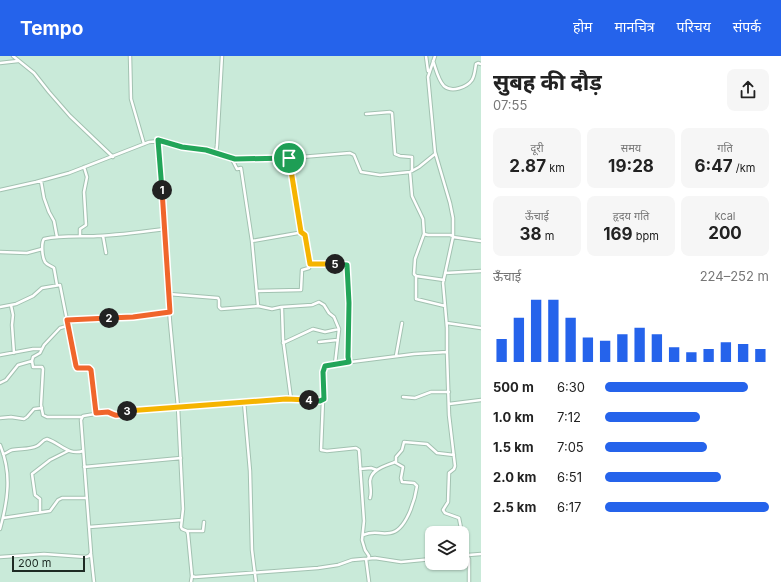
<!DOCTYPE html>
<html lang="hi">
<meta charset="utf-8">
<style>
:root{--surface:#fff;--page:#f6f6f6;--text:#222;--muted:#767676;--accent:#2563eb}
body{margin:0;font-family:Inter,"Noto Sans Devanagari",sans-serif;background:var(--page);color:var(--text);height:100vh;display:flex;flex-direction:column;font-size:15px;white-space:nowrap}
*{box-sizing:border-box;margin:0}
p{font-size:13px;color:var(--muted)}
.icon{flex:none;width:22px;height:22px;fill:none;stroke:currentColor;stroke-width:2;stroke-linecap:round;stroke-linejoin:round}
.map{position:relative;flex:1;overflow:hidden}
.drawer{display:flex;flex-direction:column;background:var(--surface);width:300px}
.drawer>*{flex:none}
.fabs{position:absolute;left:425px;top:470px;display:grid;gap:8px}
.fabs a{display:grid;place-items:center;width:44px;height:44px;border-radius:8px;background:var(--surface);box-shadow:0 1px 3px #0004;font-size:20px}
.scale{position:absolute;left:12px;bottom:10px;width:73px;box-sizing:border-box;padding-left:4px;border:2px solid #1e2b24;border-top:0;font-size:11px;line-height:14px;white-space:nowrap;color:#1e2b24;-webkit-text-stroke:3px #c9ead9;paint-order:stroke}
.pin{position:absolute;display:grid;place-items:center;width:34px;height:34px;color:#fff;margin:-17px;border:2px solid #fff;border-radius:50%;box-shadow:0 1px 4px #0007}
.km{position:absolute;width:20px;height:20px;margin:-10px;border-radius:50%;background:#222;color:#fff;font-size:11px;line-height:20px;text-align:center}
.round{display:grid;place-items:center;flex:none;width:42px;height:42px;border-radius:8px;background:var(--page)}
.summary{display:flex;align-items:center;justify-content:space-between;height:68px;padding:0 12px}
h1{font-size:22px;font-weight:700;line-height:30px}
.stats{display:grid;grid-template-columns:repeat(3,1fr);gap:6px;height:68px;padding:4px 12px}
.stats div{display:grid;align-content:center;border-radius:8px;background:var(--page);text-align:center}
.stats b{font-size:17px;font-weight:700}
.stats small{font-size:11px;font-weight:400}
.stats p{font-size:11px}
.chart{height:112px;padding:8px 12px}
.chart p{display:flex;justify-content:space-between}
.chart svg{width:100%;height:72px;margin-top:4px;stroke:var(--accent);stroke-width:6}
ul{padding:0 12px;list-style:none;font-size:13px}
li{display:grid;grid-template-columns:64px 48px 1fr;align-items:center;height:30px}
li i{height:10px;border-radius:5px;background:var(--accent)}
header{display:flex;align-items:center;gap:24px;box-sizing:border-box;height:56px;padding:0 20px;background:var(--accent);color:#fff}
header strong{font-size:19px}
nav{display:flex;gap:22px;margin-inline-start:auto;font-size:14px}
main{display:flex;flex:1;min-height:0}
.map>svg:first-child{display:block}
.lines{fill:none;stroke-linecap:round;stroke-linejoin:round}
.street-casing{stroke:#a2c2b1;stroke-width:4.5}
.street{stroke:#fff;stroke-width:2.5}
.split-1-casing{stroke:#fff;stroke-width:8}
.split-2-casing{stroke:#fff;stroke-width:8}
.split-3-casing{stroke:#fff;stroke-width:8}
.split-4-casing{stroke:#fff;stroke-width:8}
.split-5-casing{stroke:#fff;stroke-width:8}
.split-6-casing{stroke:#fff;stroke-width:8}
.split-1{stroke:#22a559;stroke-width:5}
.split-2{stroke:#f0652b;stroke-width:5}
.split-3{stroke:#f0652b;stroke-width:5}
.split-4{stroke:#f5b400;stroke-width:5}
.split-5{stroke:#22a559;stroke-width:5}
.split-6{stroke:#f5b400;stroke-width:5}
</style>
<header>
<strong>Tempo</strong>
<nav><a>होम</a><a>मानचित्र</a><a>परिचय</a><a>संपर्क</a></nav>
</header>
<main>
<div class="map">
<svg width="481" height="526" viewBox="0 0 481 526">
<rect width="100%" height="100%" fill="#c9ead9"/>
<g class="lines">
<!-- street casing -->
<g class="street-casing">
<path id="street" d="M13 0 34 17 49 36 70 60 113 101
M130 0 131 43 144 88
M426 0 428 15
M433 5C436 13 438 24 444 30 452 37 467 31 472 24 475 19 475 13 476 8L478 7 481 8
M0 7 18 5
M366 58 390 56 392 57 395 98 400 100 412 101V115
M158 85 165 165 166 211 170 266 178 351 183 453 181 471 182 473 187 475 188 478 192 520 195 521 318 512 338 509 352 504 375 502 401 506 432 503
M216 97 217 89 222 0
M232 103 237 113 241 112 252 185
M410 116 412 140 423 163 424 178 428 179H450L453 180
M41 125 44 142 49 156 54 165 57 181
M0 134 36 126 69 117 149 86 160 85 182 91 206 94 228 101 239 103 289 102 350 97 354 99 361 116 380 119 410 116 419 111 435 98
M424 178 415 203 414 218 416 220 444 224
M80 180V173L86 169 84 136 87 121 84 111
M103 180 106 197
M453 181 481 185
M0 196 27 197 42 193
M310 208 347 209 349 247 348 301 349 306
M445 217 481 215
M416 220V243L445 250
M57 229 54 212C51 210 47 209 45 206 42 201 41 187 44 183 62 179 79 181 97 180 120 179 142 176 165 173
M257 235 301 234 302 214 309 212 310 209 305 179 301 175
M169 238 218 242 219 244V251L221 253 258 250 252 185 298 177 301 175 289 102
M11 249 13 259 12 269 14 297
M258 250 272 253 281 251 282 253 283 283 291 343
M0 251 16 248 33 240 42 232 60 229 76 310 78 312H89L91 315 96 357
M281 251 312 249 319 246 324 249 329 257 334 261 339 273 335 308
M67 264 127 262 170 256
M447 267 481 272
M319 286 337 284
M283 287 313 273 325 276 339 273
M447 296 449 359 455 410 454 413 449 417 448 446 443 454 445 457 459 462 462 477
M0 299 33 293H42
M396 300 402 267
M32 305 33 311H42L43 313 41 349 43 359 47 361H82
M0 327 6 324 18 309 32 305 33 301 40 297 44 289 60 272 67 270
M403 341 415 342 431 336H449
M323 344 321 394 327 395 356 392 359 394 364 465 362 484 365 494 369 500 368 503
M244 346 250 415 252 494 256 526
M449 348 481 344
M0 362 11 361 24 363 27 361 34 353 42 352
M0 389C12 417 8 444 0 473
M3 398C7 398 8 395 12 394 20 392 29 394 37 390 41 388 42 384 47 383 60 387 68 400 83 395
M84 411 181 402
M360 413 371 412 377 414
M370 442C372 436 370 431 370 425 371 413 386 410 395 406
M40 456V443L35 439 32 418 50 404 68 395
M3 462 50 455 58 444 62 442H86
M89 471 182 464
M187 475H203L204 466
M462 477 464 498 467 499 469 503V526
M363 479C376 474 379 479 390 477 406 475 415 444 417 430L414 427 402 426 401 422 403 411 396 407V401L402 394 404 386 427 388 437 397 454 399
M91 498 94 526
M468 499 481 498
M0 501 44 498 86 501 89 500 91 497 81 364 83 360 107 356 115 360 128 355 275 343H291L321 344 324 343 325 340C324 332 320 315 327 309L414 298 447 296V272L443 227 453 181V162L450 147 435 96 428 21 435 0
M366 503 369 526
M191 526 192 520"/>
</g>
<!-- street -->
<use href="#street" class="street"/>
</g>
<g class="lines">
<!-- split-1 casing -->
<g class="split-1-casing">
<path id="split-1" d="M162 134 158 84 182 91 206 94 235 103 289 102"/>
</g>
<!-- split-2 casing -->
<g class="split-2-casing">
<path id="split-2" d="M109 262 133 261 170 256 162 134"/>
</g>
<!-- split-3 casing -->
<g class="split-3-casing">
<path id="split-3" d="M109 262 67 264 76 310 77 312H89L91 314 96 357 108 356C121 362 115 359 127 355"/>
</g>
<!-- split-4 casing -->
<g class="split-4-casing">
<path id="split-4" d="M127 355 286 343 309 344"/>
</g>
<!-- split-5 casing -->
<g class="split-5-casing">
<path id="split-5" d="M309 344 320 345 324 343 323 316 325 310 349 306 348 301 349 247 347 209 335 208"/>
</g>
<!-- split-6 casing -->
<g class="split-6-casing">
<path id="split-6" d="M289 102 301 176 305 179 310 208H335"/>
</g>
<!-- split-1 -->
<use href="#split-1" class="split-1"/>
<!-- split-2 -->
<use href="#split-2" class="split-2"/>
<!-- split-3 -->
<use href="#split-3" class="split-3"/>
<!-- split-4 -->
<use href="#split-4" class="split-4"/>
<!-- split-5 -->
<use href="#split-5" class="split-5"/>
<!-- split-6 -->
<use href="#split-6" class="split-6"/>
</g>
</svg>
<div class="fabs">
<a><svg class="icon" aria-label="layers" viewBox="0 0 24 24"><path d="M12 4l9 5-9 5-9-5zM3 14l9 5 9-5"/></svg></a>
</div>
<div class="scale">200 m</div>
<div class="pin" style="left:289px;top:102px;background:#1e9e55"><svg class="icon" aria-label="arrive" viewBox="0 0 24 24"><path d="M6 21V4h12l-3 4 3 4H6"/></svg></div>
<b class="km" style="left:162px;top:134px">1</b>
<b class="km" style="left:109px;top:262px">2</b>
<b class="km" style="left:127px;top:355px">3</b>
<b class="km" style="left:309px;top:344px">4</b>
<b class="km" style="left:335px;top:208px">5</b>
</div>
<section class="drawer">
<div class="summary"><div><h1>सुबह की दौड़</h1><p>07:55</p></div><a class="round"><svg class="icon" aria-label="share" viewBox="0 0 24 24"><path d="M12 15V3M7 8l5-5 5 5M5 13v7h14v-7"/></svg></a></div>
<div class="stats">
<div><p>दूरी</p><b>2.87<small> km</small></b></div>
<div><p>समय</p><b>19:28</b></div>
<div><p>गति</p><b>6:47<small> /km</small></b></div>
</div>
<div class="stats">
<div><p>ऊँचाई</p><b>38<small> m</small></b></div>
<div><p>हृदय गति</p><b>169<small> bpm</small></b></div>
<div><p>kcal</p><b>200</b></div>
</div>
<div class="chart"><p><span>ऊँचाई</span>224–252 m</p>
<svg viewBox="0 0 160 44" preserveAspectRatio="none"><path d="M5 44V30M15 44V17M25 44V6M35 44V6M45 44V17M55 44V29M65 44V31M75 44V27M85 44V23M95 44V27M105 44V35M115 44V38M125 44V36M135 44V32M145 44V33M155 44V36"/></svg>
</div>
<ul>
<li><b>500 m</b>6:30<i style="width:87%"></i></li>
<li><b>1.0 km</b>7:12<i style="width:58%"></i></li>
<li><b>1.5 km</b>7:05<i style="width:62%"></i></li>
<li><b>2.0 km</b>6:51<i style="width:71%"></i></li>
<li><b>2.5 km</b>6:17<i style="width:100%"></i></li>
</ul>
</section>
</main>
